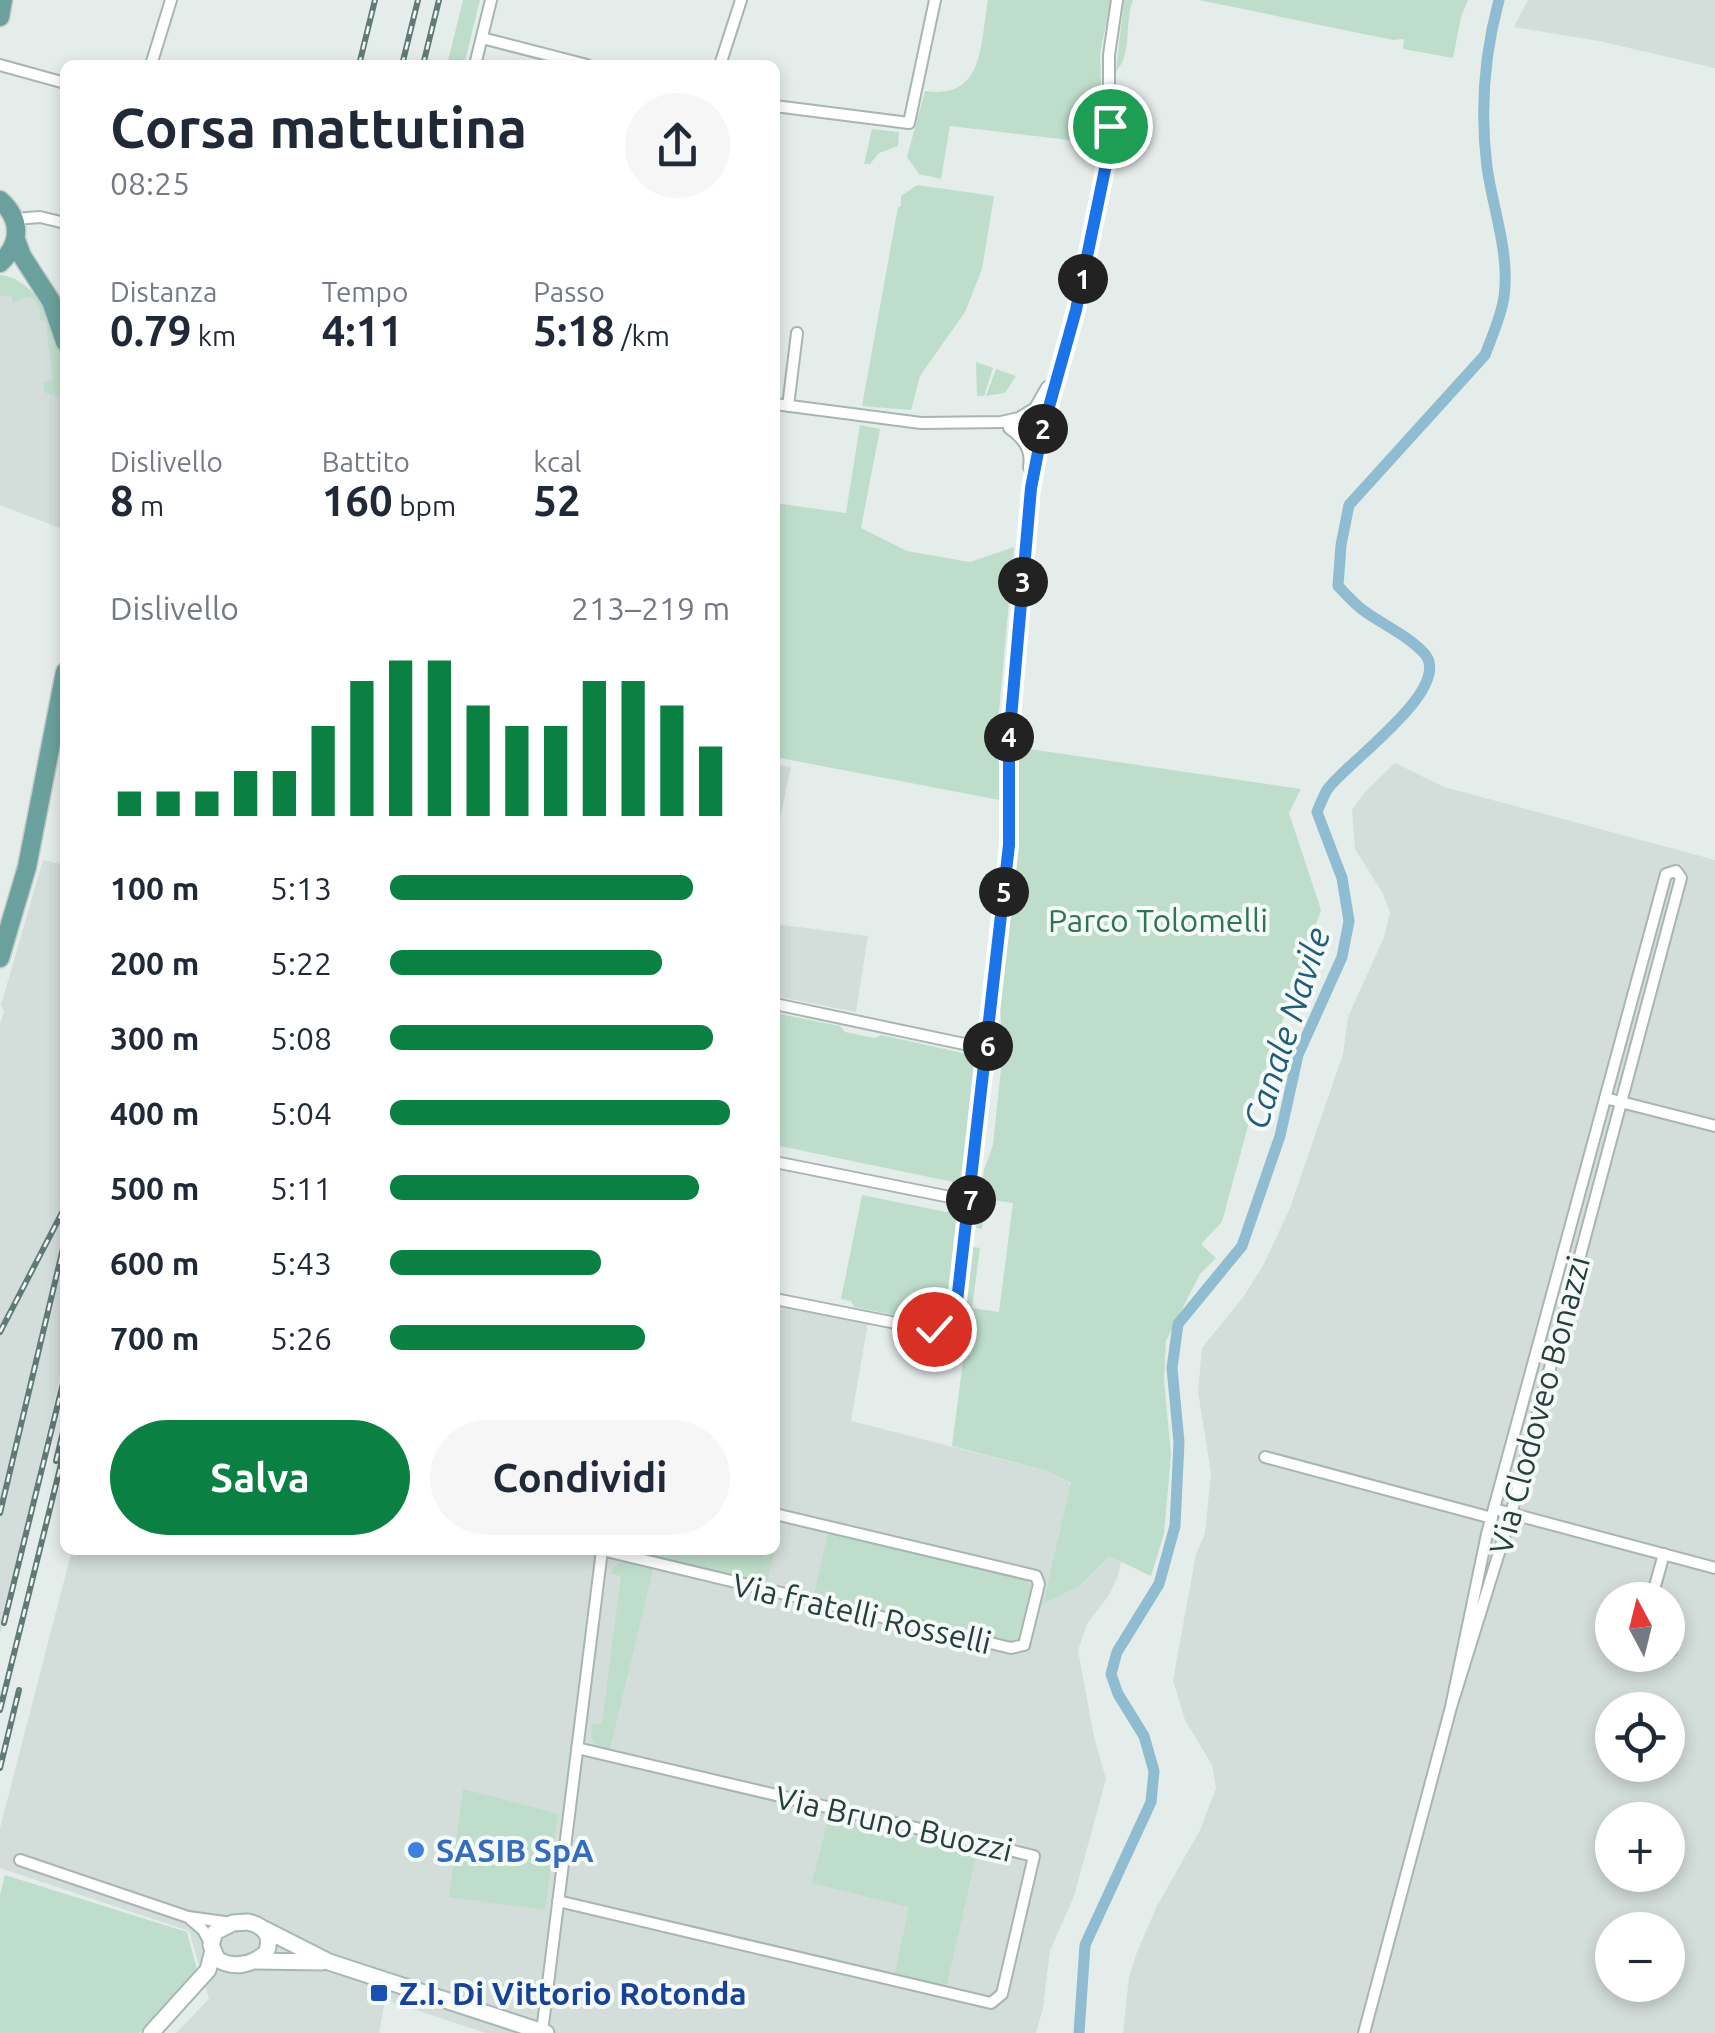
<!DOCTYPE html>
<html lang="it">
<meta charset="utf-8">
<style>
:root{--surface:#fff;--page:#f6f6f7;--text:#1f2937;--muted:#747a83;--accent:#0b8043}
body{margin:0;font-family:Ubuntu,sans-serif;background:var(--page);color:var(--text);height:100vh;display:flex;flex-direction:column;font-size:38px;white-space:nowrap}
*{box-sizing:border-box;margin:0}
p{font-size:32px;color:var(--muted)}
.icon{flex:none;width:55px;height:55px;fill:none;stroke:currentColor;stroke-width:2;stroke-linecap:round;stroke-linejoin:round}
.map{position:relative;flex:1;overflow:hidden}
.side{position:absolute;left:60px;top:60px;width:720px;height:1495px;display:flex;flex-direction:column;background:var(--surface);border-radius:15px;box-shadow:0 5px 15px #0003}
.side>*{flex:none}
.needle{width:65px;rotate:353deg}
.buttons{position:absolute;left:1595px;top:1582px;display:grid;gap:20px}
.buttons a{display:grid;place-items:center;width:90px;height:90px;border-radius:50%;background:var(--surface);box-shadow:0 5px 15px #0003;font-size:50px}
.pin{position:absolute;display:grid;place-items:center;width:85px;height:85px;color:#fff;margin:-42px;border:5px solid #fff;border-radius:50%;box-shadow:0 2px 10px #0007}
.km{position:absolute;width:50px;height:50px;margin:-25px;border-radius:50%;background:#222;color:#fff;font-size:28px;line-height:50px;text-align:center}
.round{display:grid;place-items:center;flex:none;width:105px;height:105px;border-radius:52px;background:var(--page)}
.overview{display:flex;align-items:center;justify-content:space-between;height:170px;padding:0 50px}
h1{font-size:55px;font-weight:700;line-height:75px}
.metrics{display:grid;grid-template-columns:repeat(3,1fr);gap:15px;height:170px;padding:10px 50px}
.metrics div{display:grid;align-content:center}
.metrics b{font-size:42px;font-weight:700}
.metrics small{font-size:28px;font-weight:400}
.metrics p{font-size:28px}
.chart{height:280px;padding:20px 50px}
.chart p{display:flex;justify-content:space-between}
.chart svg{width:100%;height:180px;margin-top:10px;stroke:var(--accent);stroke-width:6}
.cta{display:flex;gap:20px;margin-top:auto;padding:20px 50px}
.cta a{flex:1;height:115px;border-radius:60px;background:var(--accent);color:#fff;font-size:40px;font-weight:700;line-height:115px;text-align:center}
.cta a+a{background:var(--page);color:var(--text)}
ul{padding:0 50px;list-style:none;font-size:32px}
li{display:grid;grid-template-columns:160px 120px 1fr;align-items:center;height:75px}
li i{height:25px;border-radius:12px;background:var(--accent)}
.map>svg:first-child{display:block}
.built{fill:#d3ddda;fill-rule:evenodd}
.green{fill:#bedecb}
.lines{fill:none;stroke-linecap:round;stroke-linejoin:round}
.canal{stroke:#8fbcd0;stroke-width:11}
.street-casing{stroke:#a7b5b3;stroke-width:14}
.secondary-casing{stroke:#a3b9b4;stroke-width:19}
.primary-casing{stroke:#c2c9c8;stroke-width:21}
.street{stroke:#fff;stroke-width:10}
.secondary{stroke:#fff;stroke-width:15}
.primary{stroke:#6ba19c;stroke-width:18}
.rail-casing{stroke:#5f7a77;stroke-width:6}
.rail{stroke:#f5faf8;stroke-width:2.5;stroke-dasharray:8;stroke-linecap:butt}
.route-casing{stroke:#fff;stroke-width:20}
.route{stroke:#1a73e8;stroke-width:12}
.shop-dot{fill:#3f7fe0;stroke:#f5faf8;stroke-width:4}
.transit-dot{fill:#1a4fb4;stroke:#f5faf8;stroke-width:4}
.labels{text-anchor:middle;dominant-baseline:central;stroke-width:8;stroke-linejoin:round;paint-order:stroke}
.park-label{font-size:32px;fill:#2f7555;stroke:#f5faf8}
.street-label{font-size:32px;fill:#243f3c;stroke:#f5faf8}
.shop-label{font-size:32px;font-weight:bold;fill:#366cbe;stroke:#f5faf8;text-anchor:start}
.transit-label{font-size:32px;font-weight:bold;fill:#164399;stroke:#f5faf8;text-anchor:start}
.water-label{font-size:35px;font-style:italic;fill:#1f5d7a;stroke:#f5faf8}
</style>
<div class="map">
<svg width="1715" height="2033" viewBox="0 0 1715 2033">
<rect width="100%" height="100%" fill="#e5edeb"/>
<!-- built -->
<path class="built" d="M1528 0H1715V68L1599 41 1514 27Z
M0 275 14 278 37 297 56 333 65 377V530L0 505Z
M1395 763 1444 787 1715 860V2033H1123L1129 1977 1137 1952 1157 1906 1200 1830 1216 1788 1212 1765 1185 1720 1173 1680 1196 1554 1205 1533 1211 1473 1198 1392 1202 1348 1244 1296 1264 1264 1290 1208 1343 1054 1348 1017 1384 937 1390 912 1382 892 1355 849 1352 810 1364 793ZM1612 1600H1668V1655H1612ZM1612 1710H1668V1765H1612ZM1612 1820H1668V1875H1612ZM1612 1930H1668V1985H1612Z
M775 764 791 767 775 842Z
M43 860 65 865V1356L0 1634V1024L4 1012 1 1005Z
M775 924 868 936 856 1012 775 996Z
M775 1293 870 1311 851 1421 1048 1471 1068 1482 1091 1507 1128 1532 1118 1576 1109 1595 1087 1624 1078 1650 1094 1737 1106 1779 1074 1896 1050 1951 1043 2008 1036 2033H486L385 2000 379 2033H176L209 1999 189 1931 0 1868V1828L72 1550H775Z"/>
<!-- green -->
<path class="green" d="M463 0H480L464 65H447Z
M988 0H1111L1100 54 1102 117 1095 143 950 126 941 179 919 174 907 157 925 91C985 100 980 43 988 0Z
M1124 0H1133C1124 21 1133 55 1116 71Z
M1199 0H1468L1461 17 1453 58 1403 49 1404 39 1393 40Z
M872 129 899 132 898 146 879 153 870 164H864Z
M917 185 994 196 982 269 965 312 920 376 911 410 862 406 898 207 901 206V196Z
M0 275C35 280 57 320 60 353 62 366 60 380 62 394L58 397 44 392 43 382 53 380 46 321 40 320V308L32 298 24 297 13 303 12 295 0 296Z
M976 362 993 368 984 396H977Z
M996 369 1016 376 1005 393 986 396Z
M860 425 880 429 861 528 907 551 970 562 1014 547 996 744 1301 789 1289 813 1321 910 1255 1100 1222 1222 1201 1244 1216 1258 1200 1274 1166 1341 1164 1379 1171 1455 1164 1534 1151 1576 1109 1556 1079 1586 1043 1604 1071 1483 1048 1471 952 1446 970 1307 966 1306 973 1247 980 1248 972 1308 999 1312 1013 1203 986 1199 982 1229 976 1228 984 1170 993 1145 1003 1050 1000 1007 1017 835 1015 803 775 757V503L846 513Z
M780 1014 840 1026 845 1032 875 1038 881 1035 972 1055 978 1070 963 1190 959 1191 953 1182 775 1145V1017Z
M862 1195 946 1212 955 1207 961 1209 950 1304 937 1319 924 1321 854 1307 851 1301 841 1299Z
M828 1533 1026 1580 1031 1586 1019 1639 1011 1642 814 1594Z
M630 1550H775L767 1582Z
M621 1562 653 1569 610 1749 597 1747 591 1738 592 1724H602L621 1576 611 1574 612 1569Z
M463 1789 558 1814 545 1910 449 1897Z
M833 1816 977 1852 947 1984 940 1985 895 1973 909 1907 812 1883 828 1820Z
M5 1875 187 1932 197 1970 139 2033H0V1895Z"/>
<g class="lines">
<!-- canal -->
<path class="canal" d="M1079 2033 1085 1945 1151 1802 1154 1771 1144 1736 1118 1694 1111 1674 1117 1652 1159 1584 1175 1526 1179 1442 1172 1368 1178 1324 1242 1246 1280 1136 1298 1055 1342 957 1349 921 1342 878 1317 812C1320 805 1323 797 1327 790 1344 764 1456 688 1424 653 1408 636 1386 626 1367 613 1356 606 1347 595 1338 586L1341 545 1349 505 1485 355C1492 336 1501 317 1504 297 1510 253 1493 210 1487 167 1480 111 1484 55 1499 0"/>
<!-- street casing -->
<g class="street-casing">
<path id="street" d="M482 38 587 65
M0 65 65 83
M151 65 171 0
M475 65 491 0
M720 65 741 0
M775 106 909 123 935 0
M15 219 40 217 65 223
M775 404 921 423 1001 422 1019 418 1035 408 1047 387
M788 406 797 333
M1009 428C1023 438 1032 449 1029 467
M1011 428 1042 432
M775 1004 988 1049
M1605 1098 1715 1126
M775 1162 970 1201
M775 1299 926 1329 943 1326 957 1310 1009 845V741L1031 488 1042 432 1077 310 1109 150V55L1117 0
M1265 1457 1492 1518
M1494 1509 1715 1568
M602 1550 1011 1648 1024 1645 1039 1584 1036 1576 775 1514
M1651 1600 1664 1554
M1668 1650 1671 1651
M20 1860 188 1917 232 1923
M558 1901 991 2003 1002 1994 1034 1856 577 1748
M189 1918 203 1930 211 1945
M542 2032 602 1550
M1364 2033 1451 1707 1511 1514 1681 878 1676 871 1666 874 1487 1534 1451 1707"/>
</g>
<!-- secondary casing -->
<g class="secondary-casing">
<path id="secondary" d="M248 1922C265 1926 273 1936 266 1953 252 1965 233 1969 217 1959L211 1945 215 1932 233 1923Z
M264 1929 329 1962 546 2033
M256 1961 322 1962
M151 2033 208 1970 212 1954"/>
</g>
<!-- primary casing -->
<g class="primary-casing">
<path id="primary" d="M0 17 3 0
M0 200C21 219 22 243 0 263
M16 240 22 256 51 301 65 342
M0 958 27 867 65 672"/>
</g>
<!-- street -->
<use href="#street" class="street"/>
<!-- secondary -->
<use href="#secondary" class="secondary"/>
<!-- primary -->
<use href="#primary" class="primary"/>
<!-- rail casing -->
<g class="rail-casing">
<path id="rail" d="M359 65 375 0
M402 65 418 0
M423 65 439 0
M0 1332 65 1207
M56 1461 65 1424
M0 1513 65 1240
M4 1623 65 1375
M0 1710 65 1448
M0 1768 19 1690"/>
</g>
<!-- rail -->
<use href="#rail" class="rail"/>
</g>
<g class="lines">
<!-- route casing -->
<g class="route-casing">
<path id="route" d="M934 1329 942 1326 956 1310 1009 845V741L1031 488 1042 432 1076 310 1109 150 1110 126"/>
</g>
<!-- route -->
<use href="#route" class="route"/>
</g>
<!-- markers -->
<circle class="shop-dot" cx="416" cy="1850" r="10"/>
<rect class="transit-dot" x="369" y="1983" width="20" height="20" rx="5"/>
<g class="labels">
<!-- park labels -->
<g class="park-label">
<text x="1158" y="920">Parco Tolomelli</text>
</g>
<!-- street labels -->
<g class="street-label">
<text transform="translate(1539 1405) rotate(-75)">Via Clodoveo Bonazzi</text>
<text transform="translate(862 1613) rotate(13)">Via fratelli Rosselli</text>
<text transform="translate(894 1823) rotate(13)">Via Bruno Buozzi</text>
</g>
<!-- shop labels -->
<g class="shop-label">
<text x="436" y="1850">SASIB SpA</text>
</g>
<!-- transit labels -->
<g class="transit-label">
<text x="399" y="1993">Z.I. Di Vittorio Rotonda</text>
</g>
<!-- water labels -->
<g class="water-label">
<text transform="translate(1286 1028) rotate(-72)">Canale Navile</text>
</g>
</g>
</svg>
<div class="buttons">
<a><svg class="needle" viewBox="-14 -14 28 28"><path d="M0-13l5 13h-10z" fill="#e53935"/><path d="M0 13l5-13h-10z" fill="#747a83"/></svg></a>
<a><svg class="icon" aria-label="locate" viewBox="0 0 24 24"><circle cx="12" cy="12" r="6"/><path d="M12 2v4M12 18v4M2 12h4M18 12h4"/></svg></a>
<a>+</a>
<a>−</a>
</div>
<div class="pin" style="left:1110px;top:126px;background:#1e9e55"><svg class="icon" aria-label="arrive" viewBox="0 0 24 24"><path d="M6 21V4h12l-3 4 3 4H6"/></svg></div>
<div class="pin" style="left:934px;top:1329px;background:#d93025"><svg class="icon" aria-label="check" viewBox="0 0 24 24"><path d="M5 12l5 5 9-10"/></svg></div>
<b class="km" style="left:1083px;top:279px">1</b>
<b class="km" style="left:1043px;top:429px">2</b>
<b class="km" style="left:1023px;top:582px">3</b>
<b class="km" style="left:1009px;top:737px">4</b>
<b class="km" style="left:1004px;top:892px">5</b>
<b class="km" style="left:988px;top:1046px">6</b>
<b class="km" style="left:971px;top:1200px">7</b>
<section class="side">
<div class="overview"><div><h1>Corsa mattutina</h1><p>08:25</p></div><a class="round"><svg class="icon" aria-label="share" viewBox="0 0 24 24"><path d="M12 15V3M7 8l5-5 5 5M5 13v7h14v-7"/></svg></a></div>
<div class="metrics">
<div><p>Distanza</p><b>0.79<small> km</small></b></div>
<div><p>Tempo</p><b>4:11</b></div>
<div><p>Passo</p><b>5:18<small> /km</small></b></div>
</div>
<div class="metrics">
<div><p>Dislivello</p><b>8<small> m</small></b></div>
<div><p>Battito</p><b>160<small> bpm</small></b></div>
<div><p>kcal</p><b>52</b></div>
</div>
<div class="chart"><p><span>Dislivello</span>213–219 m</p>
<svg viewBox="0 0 160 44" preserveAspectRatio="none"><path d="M5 44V38M15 44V38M25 44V38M35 44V33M45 44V33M55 44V22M65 44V11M75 44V6M85 44V6M95 44V17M105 44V22M115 44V22M125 44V11M135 44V11M145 44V17M155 44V27"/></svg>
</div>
<ul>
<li><b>100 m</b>5:13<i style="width:89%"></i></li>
<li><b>200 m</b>5:22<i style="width:80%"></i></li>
<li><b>300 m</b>5:08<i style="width:95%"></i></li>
<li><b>400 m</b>5:04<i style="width:100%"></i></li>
<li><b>500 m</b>5:11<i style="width:91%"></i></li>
<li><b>600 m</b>5:43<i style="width:62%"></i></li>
<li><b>700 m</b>5:26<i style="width:75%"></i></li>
</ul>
<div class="cta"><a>Salva</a><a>Condividi</a></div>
</section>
</div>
